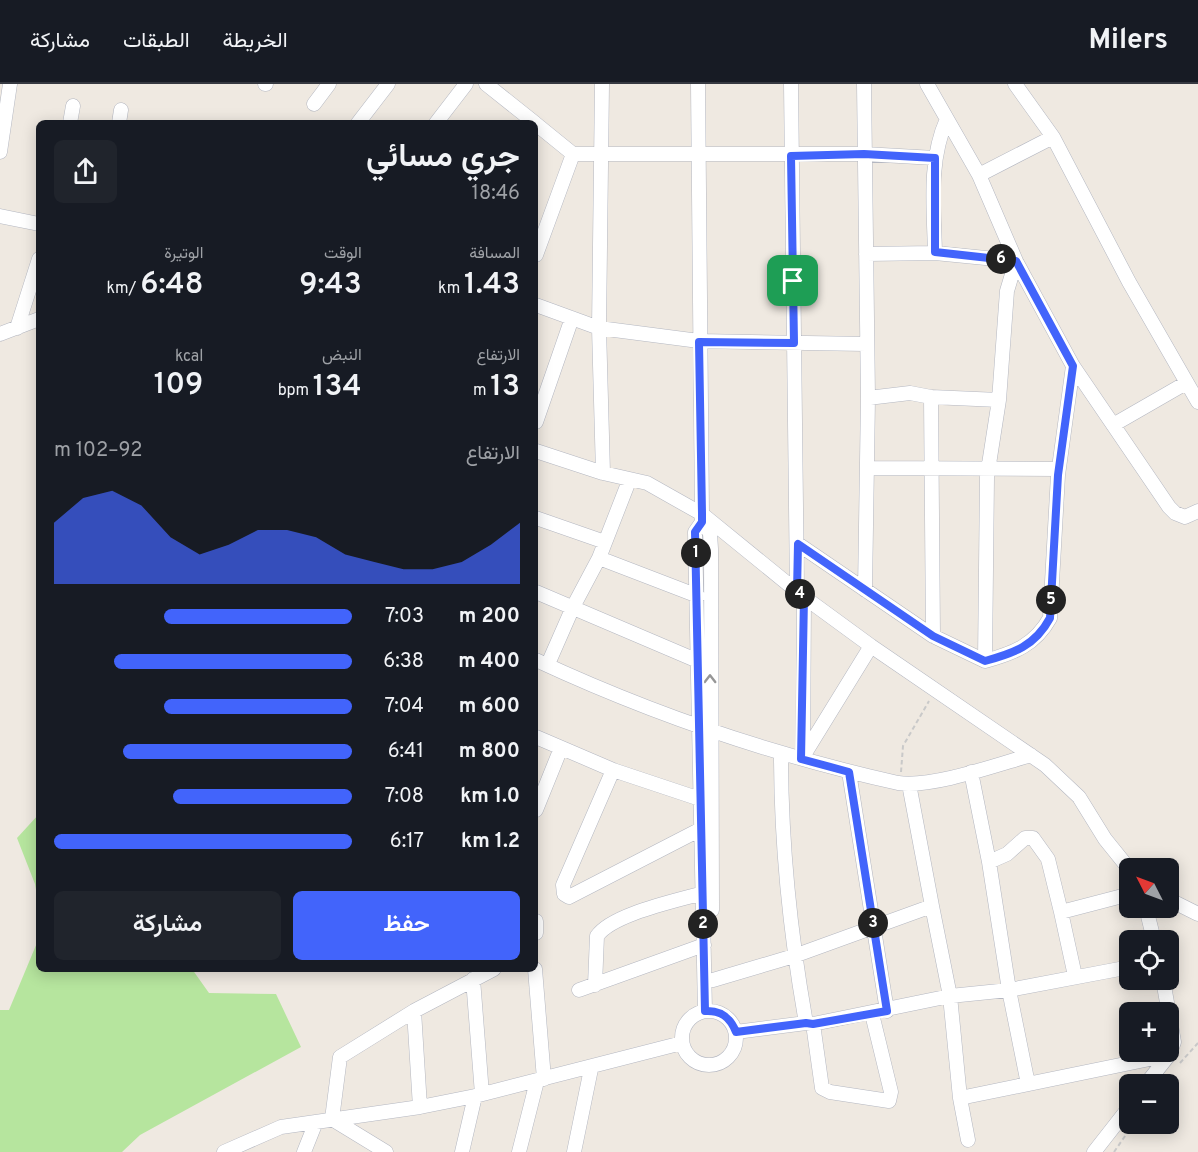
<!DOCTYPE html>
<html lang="ar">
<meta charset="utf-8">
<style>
:root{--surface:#171b24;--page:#20242c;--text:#f1f3f6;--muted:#9ea1a6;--line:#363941;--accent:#4264fb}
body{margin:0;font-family:Overpass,Vazirmatn,sans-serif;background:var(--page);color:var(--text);direction:rtl;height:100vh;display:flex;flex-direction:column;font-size:22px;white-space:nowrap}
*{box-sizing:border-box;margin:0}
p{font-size:20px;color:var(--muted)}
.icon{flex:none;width:33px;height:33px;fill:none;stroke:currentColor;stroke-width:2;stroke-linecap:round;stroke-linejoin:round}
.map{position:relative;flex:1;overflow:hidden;direction:ltr}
.sheet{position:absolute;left:36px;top:36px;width:502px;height:852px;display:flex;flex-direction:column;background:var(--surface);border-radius:9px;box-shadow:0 3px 15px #0003;direction:rtl}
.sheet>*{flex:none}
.needle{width:39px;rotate:312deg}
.fabs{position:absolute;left:1119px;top:774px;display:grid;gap:12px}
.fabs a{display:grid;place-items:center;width:60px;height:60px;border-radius:9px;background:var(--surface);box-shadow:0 3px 15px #0003;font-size:30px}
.pin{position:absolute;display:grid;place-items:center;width:51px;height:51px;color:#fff;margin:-26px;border-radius:12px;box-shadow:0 3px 9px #0006}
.km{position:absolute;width:30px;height:30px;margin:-15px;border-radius:50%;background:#222;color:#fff;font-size:16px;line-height:30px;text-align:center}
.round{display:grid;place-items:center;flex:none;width:63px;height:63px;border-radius:9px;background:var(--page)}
.headline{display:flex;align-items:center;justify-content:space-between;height:102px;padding:0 18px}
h1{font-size:33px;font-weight:600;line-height:45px}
.stats{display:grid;grid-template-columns:repeat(3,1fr);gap:9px;height:102px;padding:6px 18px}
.stats div{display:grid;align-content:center}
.stats b{font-size:30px;font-weight:600}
.stats small{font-size:16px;font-weight:400}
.stats p{font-size:16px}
.chart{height:168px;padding:12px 18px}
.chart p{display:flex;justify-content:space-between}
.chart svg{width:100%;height:108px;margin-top:6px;fill:var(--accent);opacity:.7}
.action{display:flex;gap:12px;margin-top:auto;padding:12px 18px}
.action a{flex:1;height:69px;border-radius:9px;background:var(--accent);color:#fff;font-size:24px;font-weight:600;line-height:69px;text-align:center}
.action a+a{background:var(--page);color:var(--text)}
ul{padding:0 18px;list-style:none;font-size:20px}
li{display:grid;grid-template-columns:96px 72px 1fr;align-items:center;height:45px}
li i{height:15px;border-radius:8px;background:var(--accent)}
header{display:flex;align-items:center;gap:36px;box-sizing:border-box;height:84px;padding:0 30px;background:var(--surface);border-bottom:2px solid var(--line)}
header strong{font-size:28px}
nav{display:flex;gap:33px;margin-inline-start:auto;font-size:21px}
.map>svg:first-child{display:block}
.green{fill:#b6e59e}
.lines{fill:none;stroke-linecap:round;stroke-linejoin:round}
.minor-casing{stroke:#b4b7c1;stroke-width:15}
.path{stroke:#c9c9c9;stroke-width:2;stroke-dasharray:4.5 3;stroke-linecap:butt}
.minor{stroke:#fff;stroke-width:14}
.oneway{stroke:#969696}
.route-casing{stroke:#fff;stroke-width:12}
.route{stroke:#4264fb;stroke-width:8}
</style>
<header>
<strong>Milers</strong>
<nav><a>الخريطة</a><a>الطبقات</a><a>مشاركة</a></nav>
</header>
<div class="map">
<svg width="1198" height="1068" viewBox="0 0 1198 1068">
<rect width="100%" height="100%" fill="#efe9e1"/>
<!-- green -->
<path class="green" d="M39 730V823L35 800 17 754Z
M39 854V885H192L209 909 276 910 301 963 140 1051 122 1068H0V926H9Z"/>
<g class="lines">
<!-- minor casing -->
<g class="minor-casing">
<path id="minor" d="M265 0H266
M486 0 535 39
M602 0 599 244 603 389
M698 0 702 430V438L695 448 705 927
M791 0 797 507
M864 0 868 314 865 506
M927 0 979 91 1016 177 1073 282 1169 423 1175 429 1185 433 1198 427
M1015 0 1053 53 1129 198 1198 318
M314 20 329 0
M70 39 73 22
M119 39 121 26
M358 39 388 0
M436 39 466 0
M536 40 573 70H864L935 74
M0 68 10 0
M979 91 1053 53
M0 132 39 140
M935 169C934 124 928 77 947 35
M866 170 935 169 1016 177 1007 207 999 316 987 393 985 577
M536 171 573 70
M536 221 599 244 699 257 866 260
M17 244 39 175
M0 250 39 235
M931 313 999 316
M868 314 910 309 931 313 933 552
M536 338 572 234
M1113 341 1186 299
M536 367 603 389 647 399 702 430 804 513 871 562 1045 681 1079 713 1105 755 1130 786
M867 384 1058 385
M536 434 605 458
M702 438 710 449 711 465 712 826
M798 460 933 552 985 577C1014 569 1035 561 1050 534L1058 391 1073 282
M599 474 698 512
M536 508 698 577
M536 576C652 630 772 671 898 699 932 704 996 681 1031 671
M548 580 573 523 599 474 629 397
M536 653 613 686
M781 670C781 760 790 849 806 939
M803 672 804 513
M802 674 871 562
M849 688 887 927
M971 688 989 778
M909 700 932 822
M700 715 613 686 563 801 564 810 569 813 701 745
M536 726 561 664
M1168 815 1198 830
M1146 824 1154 856
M536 837V849
M535 885 544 995
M1075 892 1061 828 1130 810
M473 895 482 1010
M713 896 794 872 932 822 950 912 960 1014 1169 971
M595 901 597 852C612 830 676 817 703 809H710
M579 906 704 861
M682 954a27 27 0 1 1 54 0a27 27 0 1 1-54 0Z
M414 927 420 1023
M813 940 822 1004 830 1008 889 1017 891 1008 872 930
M736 948 806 939 813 940 950 912 1009 906 1130 883
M1028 1000 1009 906 989 778 1007 770 1025 754H1033L1048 775 1061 828
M1146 1000 1169 971 1174 958 1163 896
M960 1014 968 1056
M224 1068 281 1043 420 1023 475 1012 682 959
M304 1068 316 1038
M386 1068 332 1035 340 973 414 927 494 885
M462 1068 475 1012
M519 1068 537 997
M574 1068 591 985
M1094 1068 1130 1022"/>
</g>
<!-- path -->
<path class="path" d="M901 688 903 662 929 617
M1180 979 1198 959
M1114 1068 1132 1042"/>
<!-- minor -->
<use href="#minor" class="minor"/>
</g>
<!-- one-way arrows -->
<defs><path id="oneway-chevron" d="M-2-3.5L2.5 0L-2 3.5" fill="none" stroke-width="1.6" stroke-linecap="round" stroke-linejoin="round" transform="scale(1.5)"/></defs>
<use class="oneway" href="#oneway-chevron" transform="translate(710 595) rotate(-90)"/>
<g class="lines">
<!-- route casing -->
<g class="route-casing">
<path id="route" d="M864 70 935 74V168L1016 177 1073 282 1058 391 1050 534C1035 562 1014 569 985 577L933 552 798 460 797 507 804 513 801 675 849 688 887 927 813 940 806 939 736 948C730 933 721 926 705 927L695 448 702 438V429L699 258 794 259 791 72Z"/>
</g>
<!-- route -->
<use href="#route" class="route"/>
</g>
</svg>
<div class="fabs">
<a><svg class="needle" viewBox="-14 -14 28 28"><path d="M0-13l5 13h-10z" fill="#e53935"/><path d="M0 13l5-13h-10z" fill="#9ea1a6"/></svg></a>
<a><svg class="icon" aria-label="locate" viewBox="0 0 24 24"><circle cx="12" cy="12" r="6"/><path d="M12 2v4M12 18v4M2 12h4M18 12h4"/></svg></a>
<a>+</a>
<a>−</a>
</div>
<div class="pin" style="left:793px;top:197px;background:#1e9e55"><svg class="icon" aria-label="arrive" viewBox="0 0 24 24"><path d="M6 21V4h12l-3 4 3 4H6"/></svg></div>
<b class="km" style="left:696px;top:469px">1</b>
<b class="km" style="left:703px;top:840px">2</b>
<b class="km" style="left:873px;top:839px">3</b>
<b class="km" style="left:800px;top:510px">4</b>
<b class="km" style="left:1051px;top:516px">5</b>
<b class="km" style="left:1001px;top:175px">6</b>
<section class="sheet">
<div class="headline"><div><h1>جري مسائي</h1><p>18:46</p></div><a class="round"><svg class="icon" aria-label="share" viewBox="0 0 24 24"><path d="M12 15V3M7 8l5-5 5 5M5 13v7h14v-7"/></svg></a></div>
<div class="stats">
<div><p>المسافة</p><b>1.43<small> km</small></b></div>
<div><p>الوقت</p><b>9:43</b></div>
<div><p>الوتيرة</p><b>6:48<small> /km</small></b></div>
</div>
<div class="stats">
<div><p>الارتفاع</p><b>13<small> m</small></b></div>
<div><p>النبض</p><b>134<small> bpm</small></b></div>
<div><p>kcal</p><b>109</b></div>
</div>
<div class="chart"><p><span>الارتفاع</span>92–102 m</p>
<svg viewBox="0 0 160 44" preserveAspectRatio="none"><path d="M0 44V19L10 9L20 6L30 12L40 25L50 32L60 28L70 22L80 22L90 25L100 32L110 35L120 38L130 38L140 35L150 28L160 19V44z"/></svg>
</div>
<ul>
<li><b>200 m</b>7:03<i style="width:63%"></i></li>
<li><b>400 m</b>6:38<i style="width:80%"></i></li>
<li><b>600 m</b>7:04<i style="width:63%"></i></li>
<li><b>800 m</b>6:41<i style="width:77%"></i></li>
<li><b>1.0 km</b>7:08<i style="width:60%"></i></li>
<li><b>1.2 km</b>6:17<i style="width:100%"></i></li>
</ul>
<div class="action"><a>حفظ</a><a>مشاركة</a></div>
</section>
</div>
